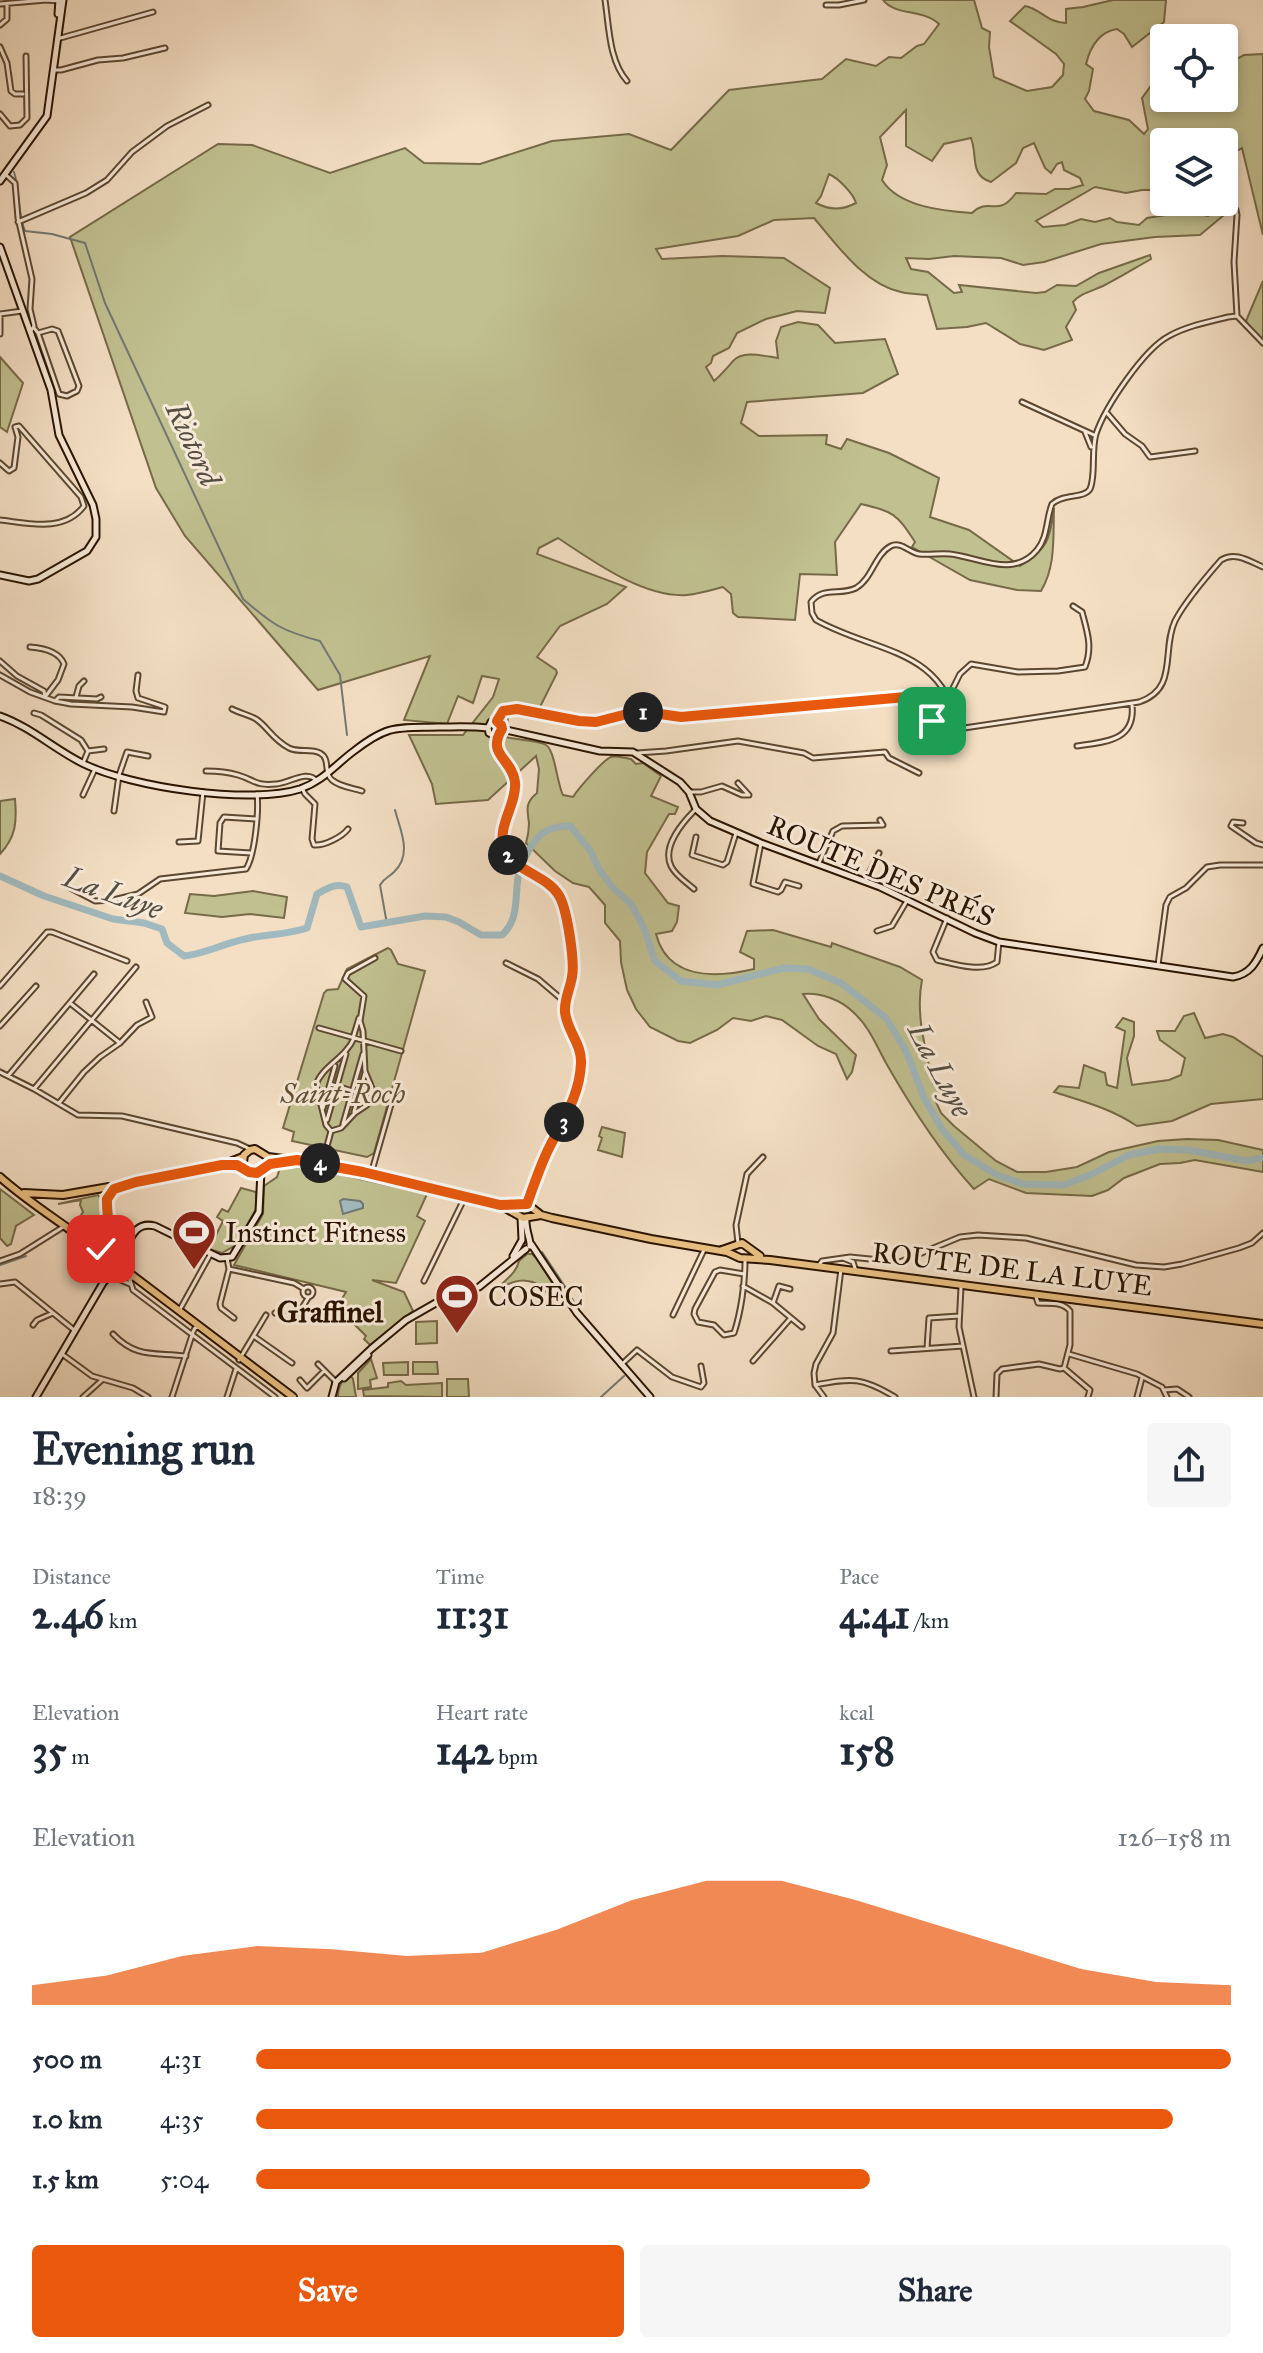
<!DOCTYPE html>
<meta charset="utf-8">
<style>
:root{--surface:#fff;--page:#f6f6f7;--text:#1f2937;--muted:#747a83;--accent:#ea580c}
body{margin:0;font-family:"IM FELL Great Primer",serif;background:var(--page);color:var(--text);height:100vh;display:flex;flex-direction:column;font-size:30px;white-space:nowrap}
*{box-sizing:border-box;margin:0}
p{font-size:26px;color:var(--muted)}
.icon{flex:none;width:44px;height:44px;fill:none;stroke:currentColor;stroke-width:2;stroke-linecap:round;stroke-linejoin:round}
.map{position:relative;height:1397px;overflow:hidden}
.side{display:flex;flex-direction:column;background:var(--surface);flex:1}
.side>*{flex:none}
.controls{position:absolute;left:1150px;top:24px;display:grid;gap:16px}
.controls a{display:grid;place-items:center;width:88px;height:88px;border-radius:8px;background:var(--surface);box-shadow:0 4px 12px #0003;font-size:40px}
.pin{position:absolute;display:grid;place-items:center;width:68px;height:68px;color:#fff;margin:-34px;border-radius:16px;box-shadow:0 4px 12px #0006}
.km{position:absolute;width:40px;height:40px;margin:-20px;border-radius:50%;background:#222;color:#fff;font-size:22px;line-height:40px;text-align:center}
.round{display:grid;place-items:center;flex:none;width:84px;height:84px;border-radius:8px;background:var(--page)}
.headline{display:flex;align-items:center;justify-content:space-between;height:136px;padding:0 32px}
h1{font-size:44px;font-weight:700;line-height:60px}
.stats{display:grid;grid-template-columns:repeat(3,1fr);gap:12px;height:136px;padding:8px 32px}
.stats div{display:grid;align-content:center}
.stats b{font-size:40px;font-weight:700}
.stats small{font-size:22px;font-weight:400}
.stats p{font-size:22px}
.chart{height:224px;padding:16px 32px}
.chart p{display:flex;justify-content:space-between}
.chart svg{width:100%;height:144px;margin-top:8px;fill:var(--accent);opacity:.7}
.action{display:flex;gap:16px;margin-top:auto;padding:16px 32px}
.action a{flex:1;height:92px;border-radius:8px;background:var(--accent);color:#fff;font-size:32px;font-weight:700;line-height:92px;text-align:center}
.action a+a{background:var(--page);color:var(--text)}
ul{padding:0 32px;list-style:none;font-size:26px}
li{display:grid;grid-template-columns:128px 96px 1fr;align-items:center;height:60px}
li i{height:20px;border-radius:10px;background:var(--accent)}
.map>svg:first-child{display:block}
.green{fill:#c1c090;stroke:#766a48;stroke-width:2;fill-rule:evenodd}
.water{fill:#a1babf;stroke:#717873;stroke-width:2}
.lines{fill:none;stroke-linecap:round;stroke-linejoin:round}
.stream{stroke:#717873;stroke-width:2}
.river{stroke:#a1babf;stroke-width:7}
.street-casing{stroke:#5c4731;stroke-width:7}
.secondary-casing{stroke:#2a1400;stroke-width:9}
.primary-casing{stroke:#2a1400;stroke-width:10}
.street{stroke:#f8ead9;stroke-width:3}
.secondary{stroke:#f8ead9;stroke-width:5}
.primary{stroke:#eac082;stroke-width:6}
.route-casing{stroke:#fff;stroke-width:16}
.route{stroke:#ea580c;stroke-width:10}
.labels{text-anchor:middle;dominant-baseline:central;stroke-width:6;stroke-linejoin:round;paint-order:stroke}
.street-label{font-size:28px;fill:#2a1400;stroke:#f8ead9}
.park-label{font-size:28px;font-style:italic;fill:#5f5032;stroke:#f8ead9}
.poi-label{font-size:28px;fill:#2a1400;stroke:#f8ead9;text-anchor:start}
.water-label{font-size:30px;font-style:italic;fill:#544e43;stroke:#f8ead9}
.neighbourhood-label{font-size:30px;font-weight:bold;fill:#2a1400;stroke:#f8ead9}
</style>
<div class="map">
<svg width="1263" height="1397" viewBox="0 0 1263 1397">
<rect width="100%" height="100%" fill="#f4dfc4"/>
<filter id="stains"><feTurbulence type="fractalNoise" baseFrequency=".0025" numOctaves="4"/><feColorMatrix values="0 0 0 0 .2 0 0 0 0 .09 0 0 0 0 .02 0 0 0 .5 -.17"/></filter>
<radialGradient id="worn" r=".72"><stop offset=".6" stop-color="#630" stop-opacity="0"/><stop offset="1" stop-color="#630" stop-opacity=".3"/></radialGradient>
<!-- green -->
<path class="green" d="M883 0H974L982 28 990 32 989 47 994 77 1027 91 1052 87 1063 75 1064 64 1056 54 1010 21 1025 6C1041 9 1048 23 1066 23V9L1083 7 1113 0H1166L1164 22 1132 47 1124 34 1117 29C1099 32 1090 48 1086 64L1093 69 1089 91 1085 99 1094 111 1129 120 1144 134 1148 129 1142 98 1164 68V98H1224V50L1235 60 1244 55 1263 54V235L1242 148 1224 159V142H1164V190H1142L1126 193 1095 187 1036 221 1043 227 1065 225 1081 219 1095 222 1110 218 1117 222 1139 225 1147 218 1178 213 1180 205C1191 206 1197 214 1208 216L1226 206 1222 202H1224V194L1230 210 1200 235 1155 237 1101 244 1044 262 1023 265 1001 258 954 256 929 259 906 258 911 269 928 272 954 293 962 292 959 285 1036 293 1045 292 1057 285 1076 286 1099 273 1150 255 1151 259C1135 268 1119 278 1103 286 1092 291 1081 293 1073 302L1076 310 1066 327 1072 340 1044 350 1020 344 986 323 967 327 937 329 927 295C918 294 909 294 901 292 864 284 837 245 814 218L774 220 738 236 656 249 662 259 722 256 784 258 830 288 825 313 797 311 766 319 737 333 729 348 713 356 711 363 706 367 714 381C722 374 727 368 733 361 743 350 764 356 778 358L776 341 781 327 798 322 818 325 835 343 885 339 898 374 863 393 747 402 741 423 759 436 827 435 826 444 841 449 847 439 889 453 939 478 930 517 969 530 1020 566C1049 548 1049 540 1054 508 1053 537 1056 566 1041 591L1017 590 970 580 912 547 915 542C896 513 894 512 861 504L835 542 837 575 800 574 795 620 738 617 733 613 731 594 723 587C712 590 699 594 687 595 643 598 593 561 558 538L539 548 537 554 626 587 607 604 560 626 537 657 556 670 557 673 539 709 508 716 506 737C516 740 539 740 546 745 555 750 557 784 563 795L573 797C578 789 603 760 611 757 617 755 625 758 631 759L636 764 643 763 661 776 651 796 678 807 675 814H669L647 852 645 873 668 903 679 906 677 922 672 931 656 934C668 980 716 978 754 969V959L740 952 747 931 773 930 831 947 832 943 900 967 922 980C915 1014 926 1050 933 1084L943 1091 956 1094 951 1102H936L941 1113 954 1126 996 1161 1017 1172H1046L1077 1167 1109 1152 1158 1141 1187 1139 1218 1140 1263 1150V1172L1195 1160 1180 1163 1160 1164 1124 1178 1108 1190 1092 1196 1026 1193 989 1179 974 1189C940 1152 911 1107 886 1063 876 1045 869 1026 853 1012 841 1000 820 992 803 994L819 1019 856 1055 852 1072 847 1079 836 1054 818 1046 782 1020 766 1016 751 1021 733 1018 717 1030 690 1043 678 1041 650 1027 636 1009 627 990 621 962 620 941 605 923V905L589 887 573 883 555 871 526 843C528 836 529 830 529 823 527 809 525 803 537 793L539 769 536 756 488 800 436 804 432 784 409 735H463L493 697 499 679 482 676 473 703 458 696 447 724 404 720 430 656 318 690 185 536 156 488 70 237 218 144 252 145 330 173 405 148 424 163 480 164 552 141 629 134 671 150 729 90 822 79 846 59 876 66 889 57 901 58 917 46 924 44 939 24C924 9 895 16 883 0ZM906 110V146L932 161 944 144 971 138C978 156 969 175 991 182L1016 163 1023 148 1034 143 1045 168 1051 173 1057 164 1062 162 1064 170 1080 178 1083 185 1069 189H1055L1046 194 1016 193C997 219 990 196 972 213 943 211 899 207 882 180L887 165 880 137ZM829 174C838 178 853 193 856 203 843 210 829 210 816 203L821 196Z
M1263 281V339L1252 331 1246 321Z
M0 357 23 383 7 432 0 427Z
M15 799C17 822 16 837 0 854V801Z
M253 891 287 897 284 918 250 914 222 917 185 913 190 894 214 896Z
M388 948 391 950 398 964 425 971 374 1153 367 1157 292 1141 294 1132 283 1128 324 993 327 990 338 989 347 969Z
M1194 1013 1205 1038 1223 1034 1233 1037 1263 1057V1099L1211 1104 1172 1121 1137 1126C1110 1108 1085 1102 1054 1092L1059 1086 1079 1088 1084 1065 1105 1073 1107 1085 1117 1088 1125 1031 1116 1027 1123 1018 1134 1022V1036L1127 1058 1132 1085 1169 1080 1181 1075 1185 1058 1160 1040 1157 1031H1175L1184 1016Z
M602 1127 625 1133 622 1157 598 1150 602 1138 599 1136Z
M294 1167 316 1169 427 1194 417 1216 425 1221 396 1283 372 1280 404 1292 413 1311 370 1345 364 1339 366 1336 337 1307 346 1292 234 1265 263 1214 264 1186 277 1177 280 1168Z
M241 1188 256 1192V1209L236 1245 222 1253 209 1249 223 1221 217 1217 222 1209 228 1212Z
M0 1189 34 1215 16 1226 11 1244 7 1246 0 1238Z
M98 1195 103 1202 107 1234 91 1238 71 1225 77 1222 83 1212 80 1205 81 1200 58 1204Z
M102 1257a10 10 0 1 1 20 0a10 10 0 1 1-20 0Z
M527 1254H532L536 1258 557 1290 558 1303 552 1304C545 1281 523 1274 503 1287L501 1285C509 1277 517 1271 519 1261Z
M437 1321V1343L416 1344V1322Z
M371 1359 377 1378 370 1380 371 1387 358 1389V1373Z
M408 1362V1375H384L383 1363Z
M413 1362H437L438 1374H413Z
M351 1376 353 1379 356 1397H338C338 1388 341 1379 351 1376Z
M447 1379H468L469 1397H447Z
M401 1381 406 1385 442 1383V1397L364 1396 363 1390 388 1387V1383Z"/>
<!-- water -->
<path class="water" d="M343 1199 360 1201 363 1204V1208L343 1214 340 1201Z"/>
<g class="lines">
<!-- stream -->
<path class="stream" d="M14 172C20 191 17 212 25 231L52 234 85 243 105 303 243 599C273 625 282 631 320 641L340 675 347 735
M387 924 380 885C384 878 389 877 394 872 413 854 400 830 395 810
M542 1252 570 1294
M0 1265 26 1256
M601 1397 624 1376"/>
<!-- river -->
<path class="river" d="M0 876 44 896 113 919 144 923 162 929 167 943 184 956C202 955 225 943 245 939 266 934 287 935 307 928L317 894C328 888 335 883 347 887L361 927 425 916 446 917 459 922 481 935H502C522 917 513 890 520 868 522 862 526 856 529 850 539 832 550 826 570 826L590 850 599 869 613 888 631 904 644 928 655 961 681 981 717 985 784 968 808 969 841 983 886 1018 907 1053 924 1098 942 1129 964 1155 997 1175 1023 1184 1064 1185 1092 1174 1129 1155 1159 1149 1189 1150 1247 1161 1263 1158"/>
<!-- street casing -->
<g class="street-casing">
<path id="street" d="M605 0C609 26 609 61 627 81
M0 4 46 0 59 1
M826 5H839L864 0
M0 25 7 19V5
M57 39 153 12
M0 47 7 63 11 91 15 94H23
M54 70H61L98 60 123 58 165 48
M0 114 10 126 20 125 27 118 26 56
M5 174 15 183 18 218 32 279 30 309 34 326 30 332
M1236 210 1237 215 1234 262 1237 316
M18 222 86 193 107 180 132 152 167 126 208 105
M0 314 22 311
M0 315V334
M1237 316 1263 343
M34 328 38 333 59 394 67 396 77 391 79 386 58 331 52 329 38 333
M1022 402 1094 435
M1107 413 1125 434 1142 446 1150 457 1195 451
M1085 432 1091 447
M0 463 9 471 14 468 18 437 15 427 19 426 81 497 84 506C64 533 28 523 0 520
M30 647C43 648 59 651 64 664L58 680 45 697
M0 661 17 676 44 691 45 697
M0 675 30 692 55 701 71 704 132 707 164 712 165 707 138 698 136 691 138 675
M949 696 960 674 971 664 1018 672 1058 671 1085 667C1093 647 1087 631 1082 612L1073 606
M76 697 79 686 84 681
M55 701 59 697 97 699 101 697
M232 709C240 713 249 715 256 719 268 727 272 739 289 748 299 753 311 748 320 753 331 759 323 773 332 780 340 787 353 788 362 791
M34 713 41 715 81 740 88 751 83 763
M497 720 502 713 509 709 579 721 596 722 639 711 681 717 906 697C924 699 927 711 933 725L944 731 1139 702C1179 689 1161 650 1175 621 1184 603 1207 576 1221 560 1235 551 1249 561 1263 567
M958 729C944 647 874 653 816 620L812 613 811 602C823 586 840 596 856 588 872 579 875 554 891 546 901 541 910 553 919 554 930 555 940 553 950 554 979 557 1013 579 1037 550 1048 537 1046 519 1052 504 1064 493 1084 499 1090 489 1096 476 1091 450 1096 434 1105 407 1144 349 1169 336 1187 326 1208 322 1228 317L1237 316
M492 736C497 755 517 770 514 791 512 810 497 831 505 850 515 873 549 875 560 897 567 909 575 961 573 975 571 985 566 994 565 1004 563 1026 581 1041 581 1062 581 1094 563 1120 549 1147 540 1165 535 1185 527 1204
M1077 746C1103 742 1136 742 1132 705
M88 751 104 749
M637 753 666 751 738 741 804 753 813 758 885 752 889 758 919 773
M206 771C216 771 228 772 238 775 255 780 255 786 276 784 290 783 307 769 317 781
M302 788 305 794 315 804 312 839 314 845C324 846 342 837 348 829
M689 792H701L722 786 742 795H749L738 783
M83 795 95 769
M114 811 119 775 127 752 148 756
M1243 823 1233 822 1231 826 1256 843 1263 845
M696 837 692 855 723 865 727 862 736 833
M179 842 198 841 203 792
M761 843 753 884 778 892 781 890 785 882 799 886
M251 853 218 851 220 823 224 817 256 819
M819 863 833 831 842 826 883 825 880 820
M865 881 879 853
M70 888 95 901 113 900 138 894 160 879 246 869C255 855 259 811 257 794
M694 889C686 882 675 875 671 866 662 847 682 823 695 810
M947 918 933 952 937 960C954 964 982 973 997 962L999 942
M877 931 892 926 908 899
M506 963 538 979 565 1002
M1158 965 1166 905 1170 897 1186 888 1207 867 1220 865H1263
M0 986 47 932H52L127 961
M70 1003 120 1043
M0 1026 36 986
M319 1028 401 1051
M353 1038 359 1018
M0 1072 34 1089 78 1115 122 1116 237 1143 252 1150
M8 1076 94 974
M330 1084 359 1093
M34 1089 136 967
M59 1103 84 1072 100 1057 120 1043 137 1025 152 1017 146 1002
M323 1108 335 1066
M354 1112 365 1073
M327 1120 346 1054
M343 1124 363 1054
M331 1131 326 1125 316 1085C321 1067 346 1058 354 1038
M326 1150 331 1131 341 1128 355 1113 367 1105 371 1097 372 1088 365 1071 363 1031 360 1021 364 996 345 979 348 973 375 958
M371 1174 392 1101
M738 1243 736 1225 747 1174 763 1157
M227 1258 229 1269 220 1304 221 1308 234 1318
M843 1258 853 1262 856 1271
M0 1261 20 1254 63 1227
M818 1266 822 1261 850 1257 900 1262 960 1237 978 1235 1026 1238 1136 1265 1164 1267 1182 1264 1239 1248 1252 1243 1263 1233
M229 1269 294 1283 304 1289
M744 1274 720 1270 715 1272 695 1309 694 1314 698 1322 714 1325 724 1335 734 1333C741 1312 745 1283 745 1261
M109 1275 130 1284
M130 1280 133 1290 275 1397
M424 1281 465 1197
M0 1284 15 1282 74 1330
M743 1286 773 1303 802 1327
M303 1292a5 5 0 1 1 10 0a5 5 0 1 1-10 0Z
M961 1287 959 1327 974 1397
M1035 1294 1038 1303C1049 1304 1062 1301 1070 1311V1345L1064 1368
M773 1303 779 1286 790 1289
M179 1311 210 1255
M275 1313 280 1310 285 1315 293 1317 302 1308 308 1298
M673 1315 704 1250
M33 1325 37 1320 53 1313
M113 1334C137 1359 155 1352 186 1356
M255 1337 292 1363
M927 1348 929 1318 959 1316
M891 1351 963 1346
M62 1354 92 1376 133 1388 148 1397
M1069 1354 1137 1374 1162 1387 1167 1397
M239 1360 266 1315
M753 1361 790 1319
M318 1364 336 1382
M621 1365 637 1350 672 1377 701 1387 704 1383 701 1366
M300 1380 307 1388 324 1371
M815 1385C852 1378 862 1377 895 1397
M1164 1390 1177 1389 1189 1397
M83 1397 102 1380
M172 1397 193 1332 195 1328 198 1327
M227 1397 236 1369
M824 1397 815 1385 814 1373 816 1364 833 1333 841 1269
M996 1397 997 1374 1002 1369 1039 1364 1060 1369 1064 1368 1090 1390 1088 1397
M1137 1397 1142 1378"/>
</g>
<!-- secondary casing -->
<g class="secondary-casing">
<path id="secondary" d="M58 14 59 0
M0 181 47 116 63 0
M0 247 51 390 59 435 93 505 96 519V537L87 551 38 579 29 581 0 575
M0 716C31 727 55 750 84 764 131 787 250 805 300 789 323 781 335 765 354 751 389 724 397 728 439 727 455 727 471 726 488 728
M488 728 489 733 493 735 500 733 502 729
M488 728 491 722 495 721 500 723 502 729
M502 729 600 751 633 752 680 782 689 792 696 809 710 821 761 843 880 887 975 933 999 942 1233 977C1250 974 1256 963 1263 948
M526 1218C525 1229 531 1241 530 1246
M531 1244 577 1313 650 1397
M123 1253C131 1238 135 1221 155 1226L220 1258 232 1257 259 1212 261 1171
M513 1256 522 1240 521 1217
M344 1378 368 1355
M36 1397 103 1283 113 1271
M332 1397 336 1382 371 1349 406 1320 441 1300 479 1287 526 1249"/>
</g>
<!-- primary casing -->
<g class="primary-casing">
<path id="primary" d="M230 1165 257 1173 270 1164 281 1162
M244 1168 243 1162 244 1155 250 1150 255 1149 268 1157 323 1164 363 1172 500 1205 523 1218 541 1215
M0 1177C29 1203 63 1223 93 1247 104 1256 101 1273 119 1270
M114 1189 107 1202 109 1229 113 1241 124 1256V1264L128 1272 293 1397
M24 1193 63 1195 109 1187 114 1189 128 1184 222 1165 243 1157
M500 1205 527 1204 541 1215 552 1218 651 1239 727 1252 740 1258 770 1260 1263 1324
M88 1241 98 1244H115
M722 1250 742 1243 760 1256
M116 1271 130 1278"/>
</g>
<!-- street -->
<use href="#street" class="street"/>
<!-- secondary -->
<use href="#secondary" class="secondary"/>
<!-- primary -->
<use href="#primary" class="primary"/>
</g>
<g class="lines">
<!-- route casing -->
<g class="route-casing">
<path id="route" d="M101 1249C114 1234 106 1217 107 1199L114 1189 136 1182 222 1165H237L249 1172 257 1173 270 1164 297 1160 363 1172 500 1205 527 1204C534 1185 540 1166 549 1148 563 1120 580 1095 581 1063 582 1044 567 1031 565 1012 564 1000 570 989 572 977 575 962 567 906 558 894 545 874 512 871 504 847 497 826 517 804 515 782 512 758 486 755 502 729L501 725 497 721 503 711 517 709 579 721 596 722 639 711 681 717 906 697C921 699 926 708 932 721"/>
</g>
<!-- route -->
<use href="#route" class="route"/>
</g>
<!-- icons -->
<defs>
<g id="stadium-pin" transform="scale(2.3)"><path d="M0 17L-7.5 6A9.5 9.5 0 1 1 7.5 6Z" fill="#8f2418" stroke="#f8ead9"/><path d="M0-5a6.5 5 0 1 0 0 10a6.5 5 0 1 0 0-10ZM-3.5-1.8h7v3.6h-7Z" fill="#fff"/></g>
</defs>
<g fill-rule="evenodd">
<use href="#stadium-pin" x="194" y="1232"/>
<use href="#stadium-pin" x="457" y="1296"/>
</g>
<g class="labels">
<!-- street labels -->
<g class="street-label">
<text transform="translate(881 871) rotate(23)">ROUTE DES PRÉS</text>
<text transform="translate(1012 1269) rotate(7)">ROUTE DE LA LUYE</text>
</g>
<!-- park labels -->
<g class="park-label">
<text x="343" y="1093">Saint-Roch</text>
</g>
<!-- poi labels -->
<g class="poi-label">
<text x="225" y="1232">Instinct Fitness</text>
<text x="488" y="1296">COSEC</text>
</g>
<!-- water labels -->
<g class="water-label">
<text transform="translate(193 444) rotate(65)">Riotord</text>
<text transform="translate(113 893) rotate(20)">La Luye</text>
<text transform="translate(940 1070) rotate(62)">La Luye</text>
</g>
<!-- neighbourhood labels -->
<g class="neighbourhood-label">
<text x="330" y="1312">Graffinel</text>
</g>
</g>
<rect width="100%" height="100%" filter="url(#stains)"/>
<rect width="100%" height="100%" fill="url(#worn)"/>
</svg>
<div class="controls">
<a><svg class="icon" aria-label="locate" viewBox="0 0 24 24"><circle cx="12" cy="12" r="6"/><path d="M12 2v4M12 18v4M2 12h4M18 12h4"/></svg></a>
<a><svg class="icon" aria-label="layers" viewBox="0 0 24 24"><path d="M12 4l9 5-9 5-9-5zM3 14l9 5 9-5"/></svg></a>
</div>
<div class="pin" style="left:932px;top:721px;background:#1e9e55"><svg class="icon" aria-label="arrive" viewBox="0 0 24 24"><path d="M6 21V4h12l-3 4 3 4H6"/></svg></div>
<div class="pin" style="left:101px;top:1249px;background:#d93025"><svg class="icon" aria-label="check" viewBox="0 0 24 24"><path d="M5 12l5 5 9-10"/></svg></div>
<b class="km" style="left:643px;top:712px">1</b>
<b class="km" style="left:508px;top:855px">2</b>
<b class="km" style="left:564px;top:1122px">3</b>
<b class="km" style="left:320px;top:1163px">4</b>
</div>
<section class="side">
<div class="headline"><div><h1>Evening run</h1><p>18:39</p></div><a class="round"><svg class="icon" aria-label="share" viewBox="0 0 24 24"><path d="M12 15V3M7 8l5-5 5 5M5 13v7h14v-7"/></svg></a></div>
<div class="stats">
<div><p>Distance</p><b>2.46<small> km</small></b></div>
<div><p>Time</p><b>11:31</b></div>
<div><p>Pace</p><b>4:41<small> /km</small></b></div>
</div>
<div class="stats">
<div><p>Elevation</p><b>35<small> m</small></b></div>
<div><p>Heart rate</p><b>142<small> bpm</small></b></div>
<div><p>kcal</p><b>158</b></div>
</div>
<div class="chart"><p><span>Elevation</span>126–158 m</p>
<svg viewBox="0 0 160 44" preserveAspectRatio="none"><path d="M0 44V38L10 35L20 29L30 26L40 27L50 29L60 28L70 21L80 12L90 6L100 6L110 12L120 19L130 26L140 33L150 37L160 38V44z"/></svg>
</div>
<ul>
<li><b>500 m</b>4:31<i style="width:100%"></i></li>
<li><b>1.0 km</b>4:35<i style="width:94%"></i></li>
<li><b>1.5 km</b>5:04<i style="width:63%"></i></li>
</ul>
<div class="action"><a>Save</a><a>Share</a></div>
</section>
